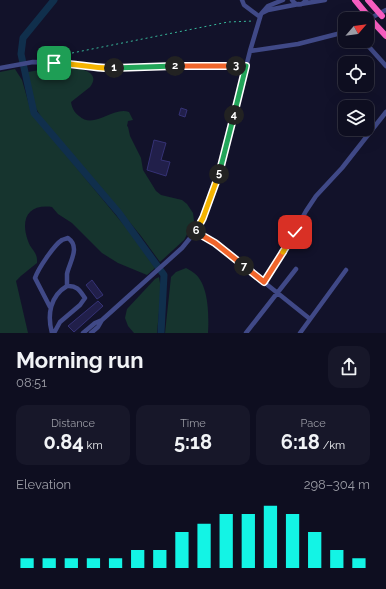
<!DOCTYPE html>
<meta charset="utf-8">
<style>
:root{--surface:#0e0e20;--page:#171729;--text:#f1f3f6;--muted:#9b9ca5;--line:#2e2e3e;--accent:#13f4e5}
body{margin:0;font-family:Raleway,sans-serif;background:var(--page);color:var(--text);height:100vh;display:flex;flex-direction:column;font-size:15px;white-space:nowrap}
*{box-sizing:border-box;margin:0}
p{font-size:13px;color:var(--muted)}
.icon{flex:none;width:22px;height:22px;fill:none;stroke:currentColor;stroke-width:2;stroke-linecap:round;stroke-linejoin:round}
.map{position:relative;height:333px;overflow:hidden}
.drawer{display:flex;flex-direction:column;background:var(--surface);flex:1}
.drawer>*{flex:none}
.needle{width:26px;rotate:62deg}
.controls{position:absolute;left:338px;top:12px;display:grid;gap:8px}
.controls a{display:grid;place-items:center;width:36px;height:36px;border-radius:8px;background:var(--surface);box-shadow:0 4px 16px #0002,0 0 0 1px var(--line);font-size:20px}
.pin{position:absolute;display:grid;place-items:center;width:34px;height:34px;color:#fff;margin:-17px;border-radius:8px;box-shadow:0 2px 6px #0006}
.km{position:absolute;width:20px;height:20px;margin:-10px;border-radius:50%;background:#222;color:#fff;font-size:11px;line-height:20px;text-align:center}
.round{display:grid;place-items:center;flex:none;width:42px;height:42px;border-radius:12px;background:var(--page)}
.summary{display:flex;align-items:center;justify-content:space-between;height:68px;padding:0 16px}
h1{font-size:22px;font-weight:700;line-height:30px}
.figures{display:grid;grid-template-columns:repeat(3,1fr);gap:6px;height:68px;padding:4px 16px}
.figures div{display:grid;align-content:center;border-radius:10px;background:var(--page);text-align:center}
.figures b{font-size:20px;font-weight:700}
.figures small{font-size:11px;font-weight:400}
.figures p{font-size:11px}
.chart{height:112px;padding:8px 16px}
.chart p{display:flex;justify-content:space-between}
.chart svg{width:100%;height:72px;margin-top:4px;stroke:var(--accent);stroke-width:6}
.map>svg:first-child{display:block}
.green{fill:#16342e}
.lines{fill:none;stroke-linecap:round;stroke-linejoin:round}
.river{stroke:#102f4c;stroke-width:7}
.building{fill:#211f4a;stroke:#353275}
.path{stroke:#37b89b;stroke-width:1;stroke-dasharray:2 3;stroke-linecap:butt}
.minor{stroke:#404987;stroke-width:4.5}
.highway{stroke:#f75ec1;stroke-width:6}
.highway-bridge{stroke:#f75ec1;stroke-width:6}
.split-1-casing{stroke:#fff;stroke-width:8}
.split-2-casing{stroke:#fff;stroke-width:8}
.split-3-casing{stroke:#fff;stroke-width:8}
.split-4-casing{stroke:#fff;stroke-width:8}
.split-5-casing{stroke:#fff;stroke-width:8}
.split-6-casing{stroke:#fff;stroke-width:8}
.split-7-casing{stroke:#fff;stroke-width:8}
.split-8-casing{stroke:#fff;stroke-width:8}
.split-9-casing{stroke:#fff;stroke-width:8}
.split-1{stroke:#f5b400;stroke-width:5}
.split-2{stroke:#22a559;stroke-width:5}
.split-3{stroke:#f0652b;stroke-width:5}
.split-4{stroke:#22a559;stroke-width:5}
.split-5{stroke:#22a559;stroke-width:5}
.split-6{stroke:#f5b400;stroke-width:5}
.split-7{stroke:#f0652b;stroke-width:5}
.split-8{stroke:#f0652b;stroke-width:5}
.split-9{stroke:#f5b400;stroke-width:5}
</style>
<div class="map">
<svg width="386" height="333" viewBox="0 0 386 333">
<rect width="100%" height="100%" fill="#12122a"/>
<!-- green -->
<path class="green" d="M68 65C79 69 102 71 90 87L71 102C72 108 74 112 79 116 94 130 113 106 129 112L133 120 128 121 127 126 128 127 130 136 141 158 143 170 156 191 161 195 182 200 187 204 193 213 194 221 184 240 160 262 141 236 100 186 43 120 34 105 28 72Z
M15 69 22 80 30 108 41 125 128 230 155 268 147 275 118 263 102 253 72 223 58 214 52 207C28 204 20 219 28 241 31 250 38 252 37 263 30 269 22 274 16 281L28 333H0V72Z
M186 268C189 270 192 271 194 273 209 284 209 316 208 333H165L171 277 176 272Z
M159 277 161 289 157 333H134L128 326 125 318 127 309 155 279Z"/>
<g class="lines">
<!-- river -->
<path class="river" d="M54 0 23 38 21 54 34 113 119 213 164 275 161 333"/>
</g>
<!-- building -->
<path class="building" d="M181 108 187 110 185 117 179 115Z
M154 140 166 143 161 160 170 162 166 176 147 170Z
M92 280 103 295 97 299 86 285Z
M98 301 103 306 74 332 68 326Z"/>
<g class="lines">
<!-- path -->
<path class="path" d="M72 53 228 22 254 21"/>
<!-- minor -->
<path class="minor" d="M242 0 244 5 260 17
M292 0C296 6 302 6 306 0
M301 4 325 0
M262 13 268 10 299 4
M367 20 386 10
M361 41 370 48 386 66
M250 51 298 44 345 32
M0 68 33 62 67 63 107 68 163 66H246
M195 232 215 243 310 319
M264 282 285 249 306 211 316 196 342 168 386 112
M50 307 35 278C38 269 54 245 62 240 64 239 65 239 68 238 81 247 69 263 67 274 67 278 67 282 67 286
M52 333C47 315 50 296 67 286 77 285 80 291 85 298L80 305 60 322 54 333
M83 333 95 323 102 320
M91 333 98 327 102 320 182 248 195 232 203 218 218 178 250 51 261 14 268 6 283 0
M246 333 296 269
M300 333 346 270"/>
<!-- highway -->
<path class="highway" d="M373 22 386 36"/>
<!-- highway-bridge -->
<path class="highway-bridge" d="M355 0 373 22
M368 0 382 16"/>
</g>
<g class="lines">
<!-- split-1 casing -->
<g class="split-1-casing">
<path id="split-1" d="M54 63C74 63 94 69 114 68"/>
</g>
<!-- split-2 casing -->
<g class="split-2-casing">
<path id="split-2" d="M114 68 175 66"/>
</g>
<!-- split-3 casing -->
<g class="split-3-casing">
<path id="split-3" d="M175 66H236"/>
</g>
<!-- split-4 casing -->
<g class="split-4-casing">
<path id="split-4" d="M234 115 246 66H236"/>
</g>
<!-- split-5 casing -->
<g class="split-5-casing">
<path id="split-5" d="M219 174 234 115"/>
</g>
<!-- split-6 casing -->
<g class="split-6-casing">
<path id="split-6" d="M196 231 203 218 219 174"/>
</g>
<!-- split-7 casing -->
<g class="split-7-casing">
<path id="split-7" d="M196 231V232L215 243 244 266"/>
</g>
<!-- split-8 casing -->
<g class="split-8-casing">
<path id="split-8" d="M244 266 264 282 283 252"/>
</g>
<!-- split-9 casing -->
<g class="split-9-casing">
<path id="split-9" d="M283 252 295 232"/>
</g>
<!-- split-1 -->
<use href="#split-1" class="split-1"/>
<!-- split-2 -->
<use href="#split-2" class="split-2"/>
<!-- split-3 -->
<use href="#split-3" class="split-3"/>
<!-- split-4 -->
<use href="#split-4" class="split-4"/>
<!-- split-5 -->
<use href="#split-5" class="split-5"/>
<!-- split-6 -->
<use href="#split-6" class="split-6"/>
<!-- split-7 -->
<use href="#split-7" class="split-7"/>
<!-- split-8 -->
<use href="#split-8" class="split-8"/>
<!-- split-9 -->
<use href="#split-9" class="split-9"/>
</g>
</svg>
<div class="controls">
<a><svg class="needle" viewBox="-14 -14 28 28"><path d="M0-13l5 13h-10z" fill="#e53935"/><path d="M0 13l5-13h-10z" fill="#9b9ca5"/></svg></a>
<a><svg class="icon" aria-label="locate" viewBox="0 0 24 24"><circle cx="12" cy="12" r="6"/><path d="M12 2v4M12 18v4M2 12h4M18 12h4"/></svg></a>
<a><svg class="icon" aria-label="layers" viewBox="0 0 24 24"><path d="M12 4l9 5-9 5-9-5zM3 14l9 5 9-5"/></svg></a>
</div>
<div class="pin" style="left:54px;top:63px;background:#1e9e55"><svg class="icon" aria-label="arrive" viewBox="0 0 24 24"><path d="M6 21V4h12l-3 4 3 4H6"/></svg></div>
<div class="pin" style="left:295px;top:232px;background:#d93025"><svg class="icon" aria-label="check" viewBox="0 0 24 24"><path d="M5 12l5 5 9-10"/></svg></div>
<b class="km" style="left:114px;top:68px">1</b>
<b class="km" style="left:175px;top:66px">2</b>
<b class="km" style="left:236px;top:66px">3</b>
<b class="km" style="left:234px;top:115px">4</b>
<b class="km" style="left:219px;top:174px">5</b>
<b class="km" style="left:196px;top:231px">6</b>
<b class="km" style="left:244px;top:266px">7</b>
</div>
<section class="drawer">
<div class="summary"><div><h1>Morning run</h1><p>08:51</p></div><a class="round"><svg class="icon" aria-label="share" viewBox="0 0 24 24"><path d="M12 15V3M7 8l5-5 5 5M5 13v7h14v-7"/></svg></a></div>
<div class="figures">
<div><p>Distance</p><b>0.84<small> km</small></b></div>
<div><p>Time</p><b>5:18</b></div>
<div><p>Pace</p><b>6:18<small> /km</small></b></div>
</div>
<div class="chart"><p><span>Elevation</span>298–304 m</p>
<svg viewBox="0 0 160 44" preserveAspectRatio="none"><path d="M5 44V38M15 44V38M25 44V38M35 44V38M45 44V38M55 44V33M65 44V33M75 44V22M85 44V17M95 44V11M105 44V11M115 44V6M125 44V11M135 44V22M145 44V33M155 44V38"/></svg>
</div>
</section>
